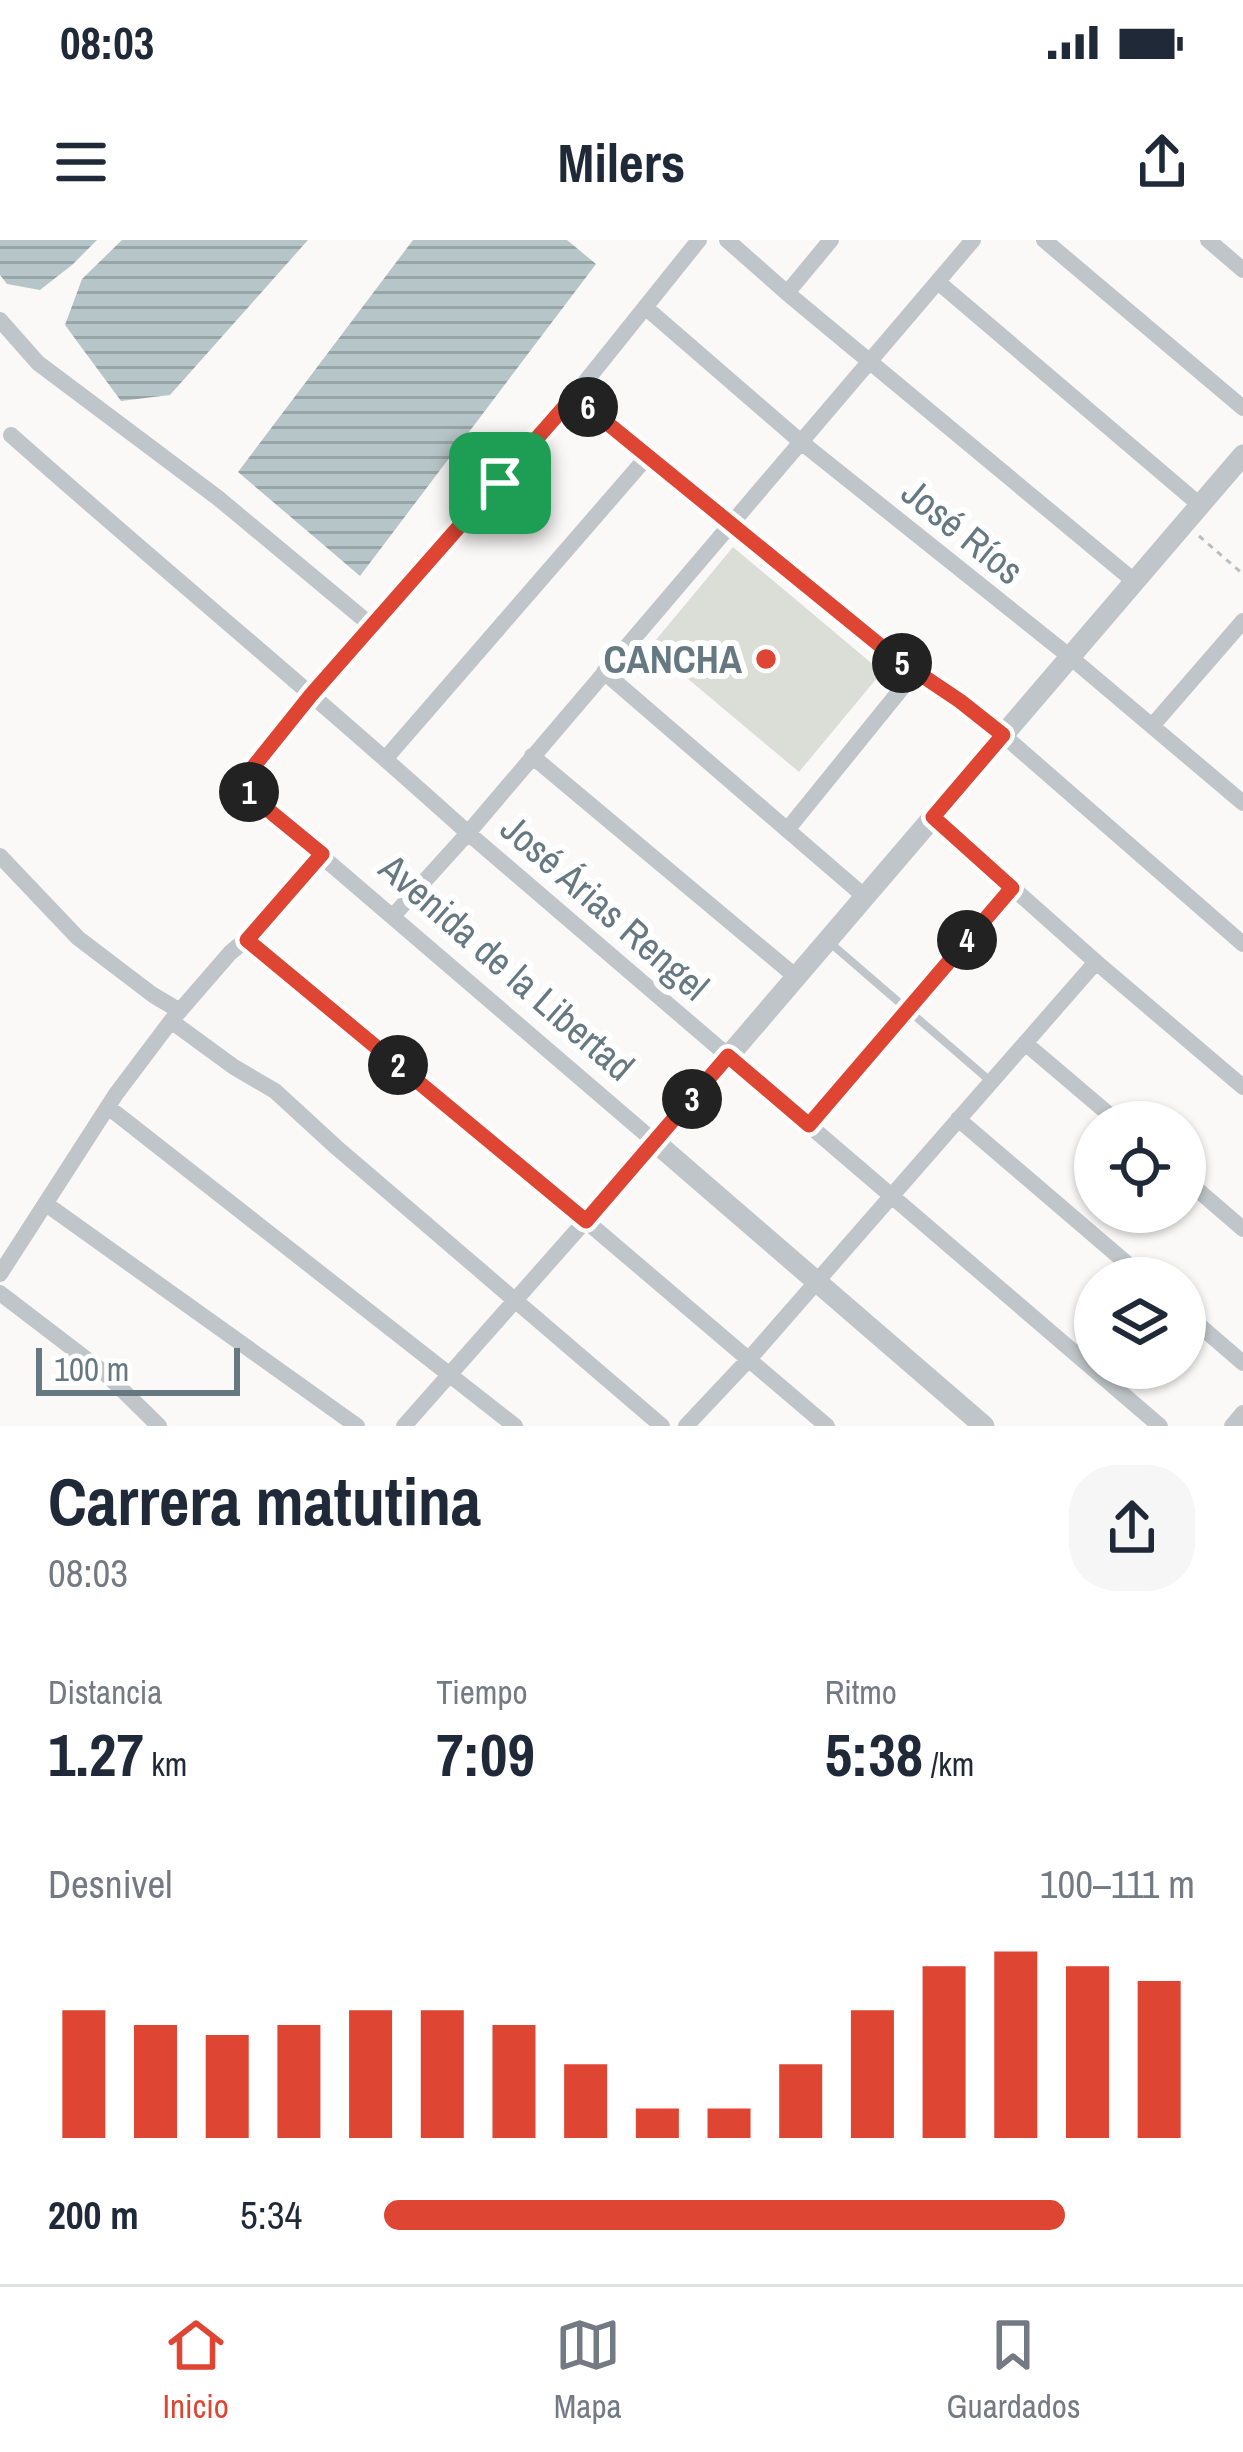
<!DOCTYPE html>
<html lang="es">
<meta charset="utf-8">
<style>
:root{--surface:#fff;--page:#f6f6f7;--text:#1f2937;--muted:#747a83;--line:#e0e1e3;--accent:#de4533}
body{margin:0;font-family:"Archivo Narrow",sans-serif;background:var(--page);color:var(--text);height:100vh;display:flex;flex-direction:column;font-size:45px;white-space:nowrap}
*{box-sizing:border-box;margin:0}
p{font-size:39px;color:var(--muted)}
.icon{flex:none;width:66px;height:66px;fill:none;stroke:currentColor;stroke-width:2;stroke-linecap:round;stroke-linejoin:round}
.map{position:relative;height:1186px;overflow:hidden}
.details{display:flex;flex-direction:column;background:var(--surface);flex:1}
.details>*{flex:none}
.fabs{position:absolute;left:1074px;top:861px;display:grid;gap:24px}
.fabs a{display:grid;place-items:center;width:132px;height:132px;border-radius:50%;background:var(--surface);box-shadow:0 3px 9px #0004;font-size:60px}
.scale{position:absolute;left:36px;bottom:30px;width:204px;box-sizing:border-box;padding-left:12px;border:6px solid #667982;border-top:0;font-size:33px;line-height:42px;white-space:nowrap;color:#667982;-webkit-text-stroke:9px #fff;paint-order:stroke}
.pin{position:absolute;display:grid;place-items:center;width:102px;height:102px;color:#fff;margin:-51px;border-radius:24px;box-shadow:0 6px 18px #0006}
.km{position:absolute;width:60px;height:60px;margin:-30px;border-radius:50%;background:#222;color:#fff;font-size:33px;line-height:60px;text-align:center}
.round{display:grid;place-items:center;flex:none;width:126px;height:126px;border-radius:48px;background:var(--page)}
.head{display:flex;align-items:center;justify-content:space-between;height:204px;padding:0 48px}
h1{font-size:66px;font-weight:700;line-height:90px}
.figures{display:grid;grid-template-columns:repeat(3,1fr);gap:18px;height:204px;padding:12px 48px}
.figures div{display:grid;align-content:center}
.figures b{font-size:60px;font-weight:700}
.figures small{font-size:33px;font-weight:400}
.figures p{font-size:33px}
.chart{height:336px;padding:24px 48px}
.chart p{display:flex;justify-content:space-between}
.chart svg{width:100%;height:216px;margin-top:12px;stroke:var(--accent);stroke-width:6}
ul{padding:0 48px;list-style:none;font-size:39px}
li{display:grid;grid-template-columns:192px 144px 1fr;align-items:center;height:90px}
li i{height:30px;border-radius:15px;background:var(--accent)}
.status{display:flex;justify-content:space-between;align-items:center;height:84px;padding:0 60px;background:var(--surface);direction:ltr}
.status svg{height:33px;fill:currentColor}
header{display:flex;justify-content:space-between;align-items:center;height:156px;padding:0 48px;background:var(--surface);font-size:54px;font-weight:700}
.menu{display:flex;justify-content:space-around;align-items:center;height:168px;border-top:3px solid var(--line);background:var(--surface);font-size:33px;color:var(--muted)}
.menu a{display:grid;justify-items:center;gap:6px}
.menu .active{color:var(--accent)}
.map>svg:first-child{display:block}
.garden{fill:#daded7}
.water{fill:url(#water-rules)}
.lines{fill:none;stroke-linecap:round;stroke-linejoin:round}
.path{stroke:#babec0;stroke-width:3;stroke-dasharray:6 6;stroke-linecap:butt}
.service{stroke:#bfc5c8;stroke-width:8}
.minor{stroke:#bfc5c8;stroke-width:16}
.tertiary{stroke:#bfc5c8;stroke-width:21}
.route-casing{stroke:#fff;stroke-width:24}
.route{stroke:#de4533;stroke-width:15}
.poi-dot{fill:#de4533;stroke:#fff;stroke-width:4.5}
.labels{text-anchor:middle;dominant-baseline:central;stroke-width:12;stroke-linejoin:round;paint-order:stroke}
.street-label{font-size:39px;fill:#667982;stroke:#fff}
.poi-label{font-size:39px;font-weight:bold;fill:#667982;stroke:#fff;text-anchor:end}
</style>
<div class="status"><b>08:03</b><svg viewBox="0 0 49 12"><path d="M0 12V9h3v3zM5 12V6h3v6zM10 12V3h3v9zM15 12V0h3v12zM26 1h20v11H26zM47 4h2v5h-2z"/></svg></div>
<header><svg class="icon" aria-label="menu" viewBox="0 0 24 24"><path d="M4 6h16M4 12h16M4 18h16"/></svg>Milers<svg class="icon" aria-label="share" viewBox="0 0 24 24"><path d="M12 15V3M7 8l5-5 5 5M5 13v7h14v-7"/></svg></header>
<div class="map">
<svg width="1243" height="1186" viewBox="0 0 1243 1186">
<defs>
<pattern id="water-rules" width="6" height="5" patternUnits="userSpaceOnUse" patternTransform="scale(3)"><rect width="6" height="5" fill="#b6c5c7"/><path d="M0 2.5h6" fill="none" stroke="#98a5a7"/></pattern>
</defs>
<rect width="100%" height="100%" fill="#faf9f8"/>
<!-- garden -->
<path class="garden" d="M733 307 882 432 799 532 650 407Z"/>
<!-- water -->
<path class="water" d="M0 0H97L72 25 40 50 7 44 0 35Z
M122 0H308L170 155 121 161 65 85 82 39Z
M413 0H567L596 24 360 336 238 232Z"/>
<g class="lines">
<!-- path -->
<path class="path" d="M1199 296 1243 334"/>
<!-- service -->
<path class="service" d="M828 701 989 840"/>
<!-- minor -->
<path class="minor" d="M727 0 787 53 1134 341
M1044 0 1243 168
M1208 0 1243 30
M938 42 1200 265
M787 53 831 0
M645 67 801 202 1069 416 1243 563
M0 80 38 123 218 258 372 386
M574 156 893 416 960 461 1003 495 1243 704
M11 195C162 329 318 457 468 593L1160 1186
M604 432 864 656
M1152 486 1243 381
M532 516 795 736
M386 518 647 217
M933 577 1096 722 1243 847
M787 590 915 432
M0 616 78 698 153 755 180 771
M393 676 468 593 973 0
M247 700 586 981 827 1186
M171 781 234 827 275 851 336 907 662 1186
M1025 803 1118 882
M108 867 515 1186
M958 879 1144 1038
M809 885 1012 648
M1185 939 1243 989
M46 964 357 1186
M0 1034 116 854 171 781 230 713 255 692 322 614
M0 1053 106 1134 159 1186
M1185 1073 1243 1123
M404 1186 655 902 255 559 248 550 246 536 311 455 574 156 699 0
M686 1186 750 1118 1096 722
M1232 1186 1243 1173"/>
<!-- tertiary -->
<path class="tertiary" d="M984 1186 655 902 1243 215"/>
</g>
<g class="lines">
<!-- route casing -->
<g class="route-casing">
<path id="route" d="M574 156 893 416 960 461 1003 495 933 577 1012 648 809 885 728 816 586 981 247 700 322 614 255 559 248 550 246 536 311 455Z"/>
</g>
<!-- route -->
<use href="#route" class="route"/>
</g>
<!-- markers -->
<circle class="poi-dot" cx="766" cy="419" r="12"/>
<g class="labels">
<!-- street labels -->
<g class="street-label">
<text transform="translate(963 291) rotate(39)">José Ríos</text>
<text transform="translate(605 667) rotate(41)">José Árias Rengel</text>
<text transform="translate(507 727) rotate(41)">Avenida de la Libertad</text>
</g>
<!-- poi labels -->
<g class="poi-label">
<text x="742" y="419">CANCHA</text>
</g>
</g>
</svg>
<div class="fabs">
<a><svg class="icon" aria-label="locate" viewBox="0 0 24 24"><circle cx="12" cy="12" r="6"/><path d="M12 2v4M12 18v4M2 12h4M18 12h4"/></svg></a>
<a><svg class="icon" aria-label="layers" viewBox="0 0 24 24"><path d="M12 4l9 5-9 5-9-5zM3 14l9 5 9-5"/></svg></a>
</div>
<div class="scale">100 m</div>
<div class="pin" style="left:500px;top:243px;background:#1e9e55"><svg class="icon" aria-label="arrive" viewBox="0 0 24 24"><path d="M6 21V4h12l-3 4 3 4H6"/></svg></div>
<b class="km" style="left:249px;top:552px">1</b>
<b class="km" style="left:398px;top:825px">2</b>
<b class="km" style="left:692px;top:859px">3</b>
<b class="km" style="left:967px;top:700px">4</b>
<b class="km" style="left:902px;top:423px">5</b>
<b class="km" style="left:588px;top:167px">6</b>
</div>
<section class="details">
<div class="head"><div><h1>Carrera matutina</h1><p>08:03</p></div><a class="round"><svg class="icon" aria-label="share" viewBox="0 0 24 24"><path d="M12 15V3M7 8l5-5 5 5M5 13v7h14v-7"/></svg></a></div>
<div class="figures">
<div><p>Distancia</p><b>1.27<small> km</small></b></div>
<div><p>Tiempo</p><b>7:09</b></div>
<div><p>Ritmo</p><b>5:38<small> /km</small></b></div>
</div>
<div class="chart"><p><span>Desnivel</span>100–111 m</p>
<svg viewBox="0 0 160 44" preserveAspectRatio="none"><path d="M5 44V18M15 44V21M25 44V23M35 44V21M45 44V18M55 44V18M65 44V21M75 44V29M85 44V38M95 44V38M105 44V29M115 44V18M125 44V9M135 44V6M145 44V9M155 44V12"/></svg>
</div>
<ul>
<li><b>200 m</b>5:34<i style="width:84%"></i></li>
</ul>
</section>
<nav class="menu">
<a class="active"><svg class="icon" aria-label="home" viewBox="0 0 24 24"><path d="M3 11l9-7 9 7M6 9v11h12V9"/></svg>Inicio</a>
<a><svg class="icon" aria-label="map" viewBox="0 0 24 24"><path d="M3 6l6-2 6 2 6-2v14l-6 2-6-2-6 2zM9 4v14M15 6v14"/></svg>Mapa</a>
<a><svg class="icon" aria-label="saved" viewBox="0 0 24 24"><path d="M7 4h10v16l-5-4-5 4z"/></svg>Guardados</a>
</nav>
